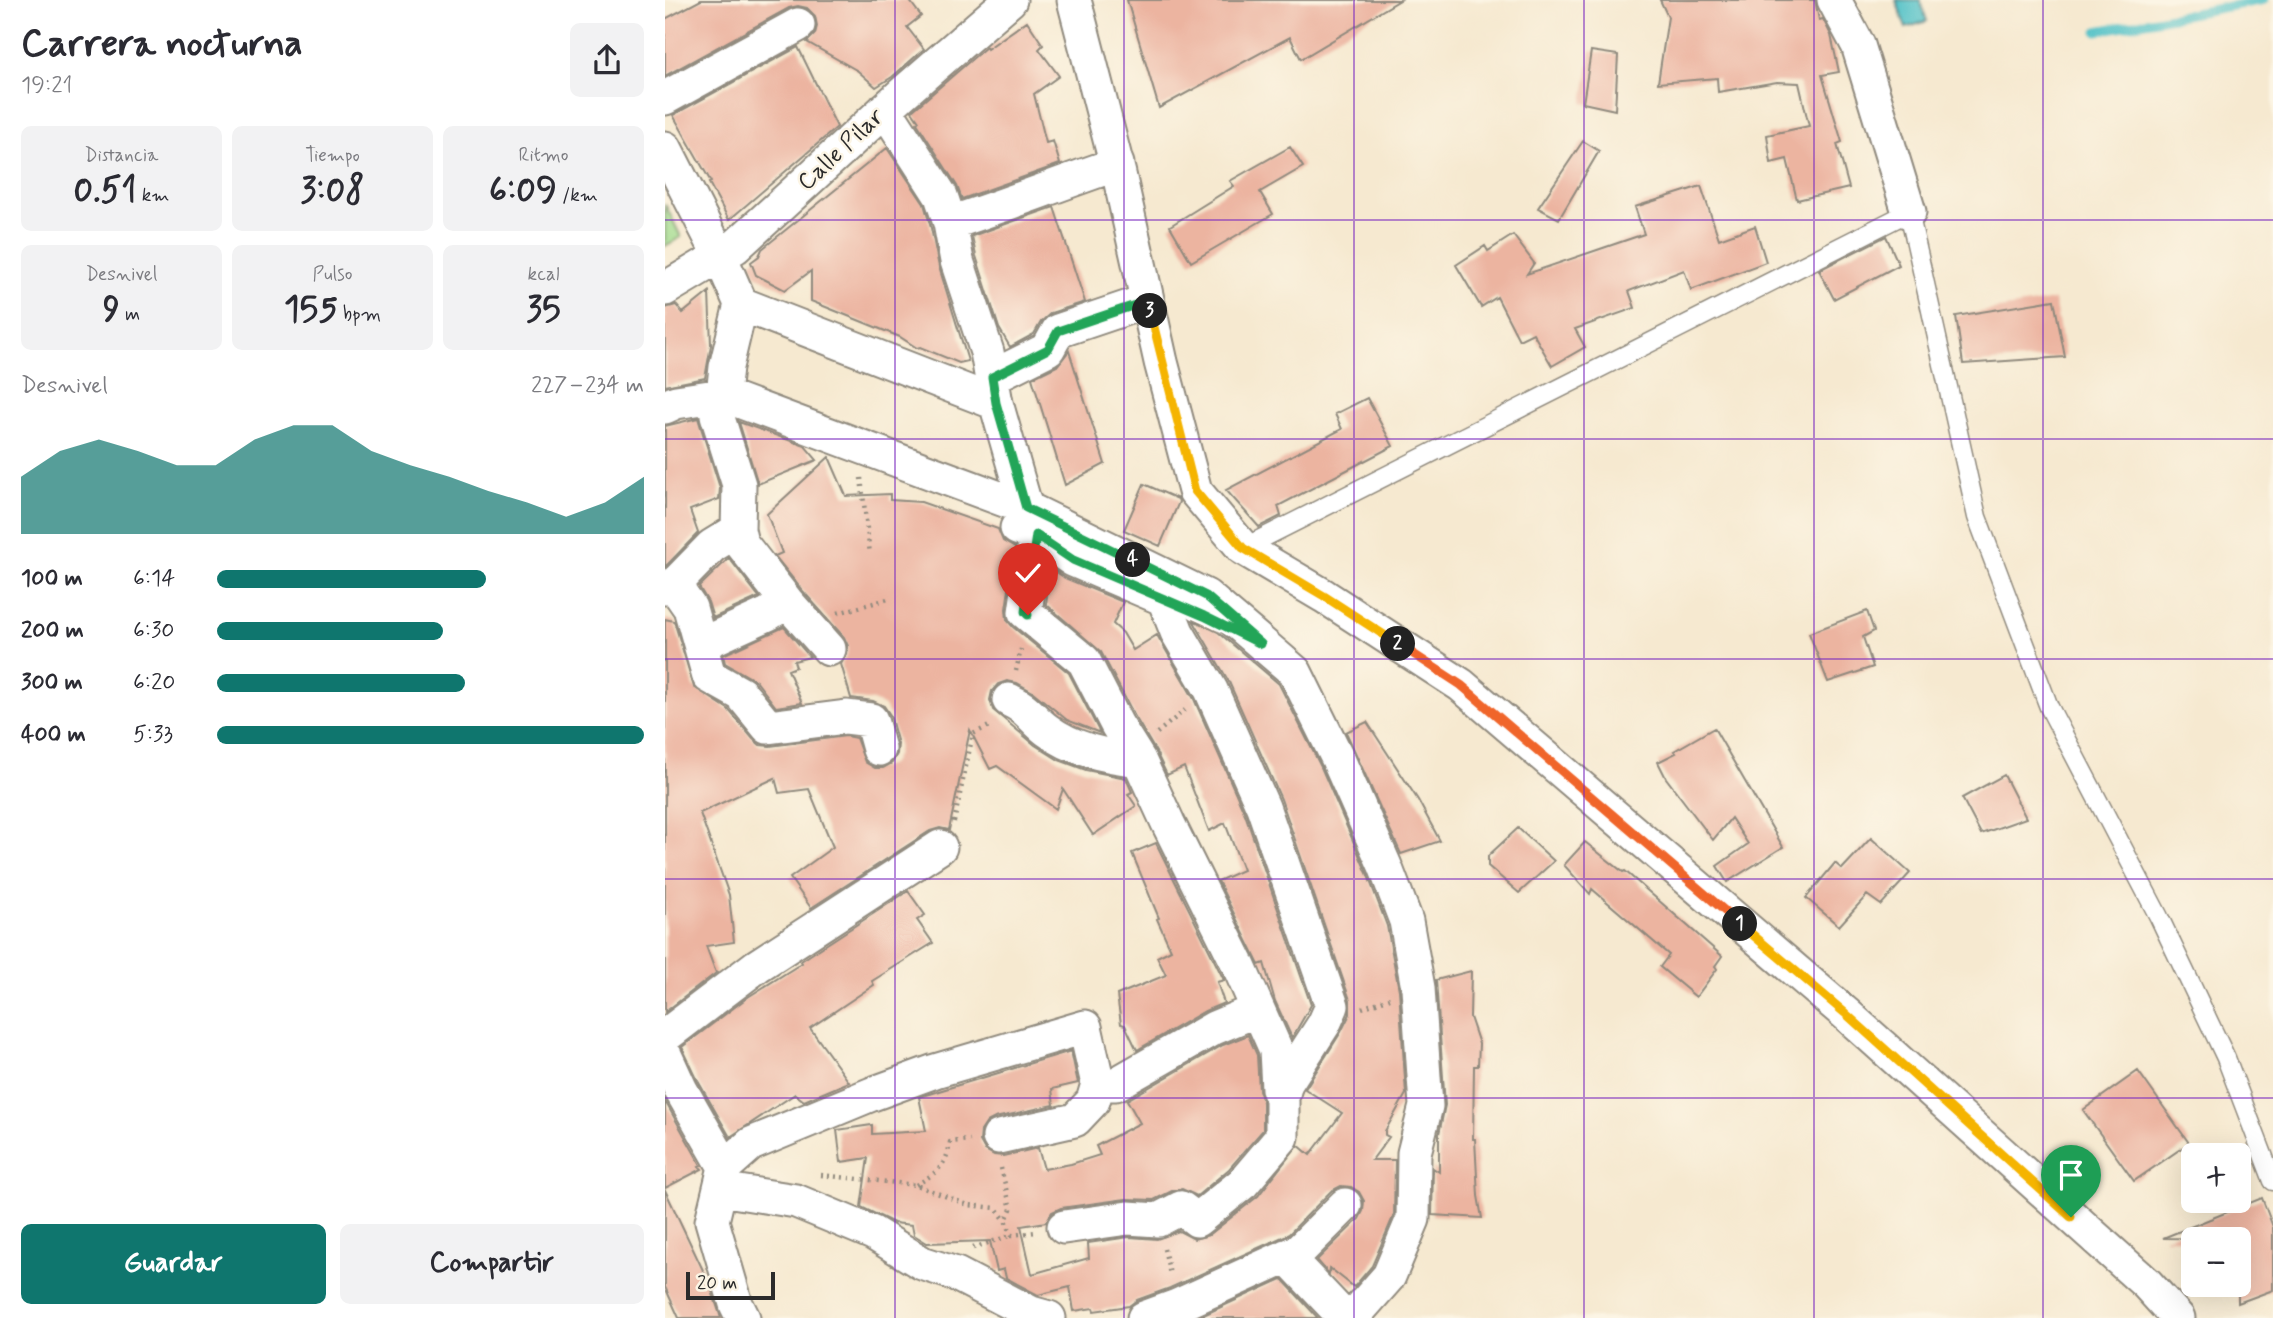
<!DOCTYPE html>
<html lang="es">
<meta charset="utf-8">
<style>
:root{--surface:#fff;--page:#f2f2f3;--text:#2b2b33;--muted:#7c7c81;--accent:#0f766e}
body{margin:0;font-family:Mynerve,sans-serif;background:var(--page);color:var(--text);height:100vh;display:flex;flex-direction:column;font-size:26px;white-space:nowrap}
*{box-sizing:border-box;margin:0}
p{font-size:23px;color:var(--muted)}
.icon{flex:none;width:38px;height:38px;fill:none;stroke:currentColor;stroke-width:2;stroke-linecap:round;stroke-linejoin:round}
.map{position:relative;flex:1;overflow:hidden}
.panel{display:flex;flex-direction:column;background:var(--surface);width:665px}
.panel>*{flex:none}
.buttons{position:absolute;left:1516px;top:1143px;display:grid;gap:14px}
.buttons a{display:grid;place-items:center;width:70px;height:70px;border-radius:10px;background:var(--surface);box-shadow:0 7px 28px #0002;font-size:35px}
.scale{position:absolute;left:21px;bottom:18px;width:89px;box-sizing:border-box;padding-left:7px;border:4px solid #2b2b2b;border-top:0;font-size:19px;line-height:24px;white-space:nowrap;color:#2b2b2b;-webkit-text-stroke:5px #fcf5e5;paint-order:stroke}
.pin{position:absolute;display:grid;place-items:center;width:60px;height:60px;color:#fff;margin:-72px -30px;border-radius:50% 50% 50% 0;rotate:-45deg;box-shadow:0 0 7px #0007}
.pin .icon{rotate:45deg}
.km{position:absolute;width:35px;height:35px;margin:-18px;border-radius:50%;background:#222;color:#fff;font-size:19px;line-height:35px;text-align:center}
.round{display:grid;place-items:center;flex:none;width:74px;height:74px;border-radius:10px;background:var(--page)}
.head{display:flex;align-items:center;justify-content:space-between;height:119px;padding:0 21px}
h1{font-size:38px;font-weight:700;line-height:52px}
.metrics{display:grid;grid-template-columns:repeat(3,1fr);gap:10px;height:119px;padding:7px 21px}
.metrics div{display:grid;align-content:center;border-radius:10px;background:var(--page);text-align:center}
.metrics b{font-size:35px;font-weight:700}
.metrics small{font-size:19px;font-weight:400}
.metrics p{font-size:19px}
.chart{height:196px;padding:14px 21px}
.chart p{display:flex;justify-content:space-between}
.chart svg{width:100%;height:126px;margin-top:7px;fill:var(--accent);opacity:.7}
.action{display:flex;gap:14px;margin-top:auto;padding:14px 21px}
.action a{flex:1;height:80px;border-radius:10px;background:var(--accent);color:#fff;font-size:28px;font-weight:700;line-height:80px;text-align:center}
.action a+a{background:var(--page);color:var(--text)}
ul{padding:0 21px;list-style:none;font-size:23px}
li{display:grid;grid-template-columns:112px 84px 1fr;align-items:center;height:52px}
li i{height:18px;border-radius:9px;background:var(--accent)}
main{display:flex;flex:1;min-height:0}
.map>svg:first-child{display:block}
.green{fill:#a3dc8f;stroke:#67845d;stroke-width:2}
.water{fill:#54c2c8;stroke:#40767a;stroke-width:2}
.lines{fill:none;stroke-linecap:round;stroke-linejoin:round}
.stream{stroke:#54c2c8;stroke-width:9}
.building{fill:#ecb4a0}
.lane-casing{stroke:#908a7e;stroke-width:21}
.street-casing{stroke:#908a7e;stroke-width:37}
.path{stroke:#908a7e;stroke-width:4.5;stroke-dasharray:2 5;stroke-linecap:butt}
.lane{stroke:#fff;stroke-width:18}
.street{stroke:#fff;stroke-width:33}
.split-1-casing{stroke:#fff;stroke-width:14}
.split-2-casing{stroke:#fff;stroke-width:14}
.split-3-casing{stroke:#fff;stroke-width:14}
.split-4-casing{stroke:#fff;stroke-width:14}
.split-5-casing{stroke:#fff;stroke-width:14}
.split-1{stroke:#f5b400;stroke-width:9}
.split-2{stroke:#f0652b;stroke-width:9}
.split-3{stroke:#f5b400;stroke-width:9}
.split-4{stroke:#22a559;stroke-width:9}
.split-5{stroke:#22a559;stroke-width:9}
.grid{fill:none;stroke:#7b2cbf;stroke-width:2;stroke-opacity:0.55}
.labels{text-anchor:middle;dominant-baseline:central;stroke-width:5;stroke-linejoin:round;paint-order:stroke}
.street-label{font-size:24px;fill:#2b2b2b;stroke:#fcf5e5}
</style>
<main>
<section class="panel">
<div class="head"><div><h1>Carrera nocturna</h1><p>19:21</p></div><a class="round"><svg class="icon" aria-label="share" viewBox="0 0 24 24"><path d="M12 15V3M7 8l5-5 5 5M5 13v7h14v-7"/></svg></a></div>
<div class="metrics">
<div><p>Distancia</p><b>0.51<small> km</small></b></div>
<div><p>Tiempo</p><b>3:08</b></div>
<div><p>Ritmo</p><b>6:09<small> /km</small></b></div>
</div>
<div class="metrics">
<div><p>Desnivel</p><b>9<small> m</small></b></div>
<div><p>Pulso</p><b>155<small> bpm</small></b></div>
<div><p>kcal</p><b>35</b></div>
</div>
<div class="chart"><p><span>Desnivel</span>227–234 m</p>
<svg viewBox="0 0 160 44" preserveAspectRatio="none"><path d="M0 44V24L10 15L20 11L30 15L40 20L50 20L60 11L70 6L80 6L90 15L100 20L110 24L120 29L130 33L140 38L150 33L160 24V44z"/></svg>
</div>
<ul>
<li><b>100 m</b>6:14<i style="width:63%"></i></li>
<li><b>200 m</b>6:30<i style="width:53%"></i></li>
<li><b>300 m</b>6:20<i style="width:58%"></i></li>
<li><b>400 m</b>5:33<i style="width:100%"></i></li>
</ul>
<div class="action"><a>Guardar</a><a>Compartir</a></div>
</section>
<div class="map">
<svg width="1608" height="1318" viewBox="0 0 1608 1318">
<rect width="100%" height="100%" fill="#fcf5e5"/>
<filter id="ink" filterUnits="userSpaceOnUse"><feTurbulence type="fractalNoise" baseFrequency=".0143" numOctaves="2"/><feDisplacementMap in="SourceGraphic" scale="14" xChannelSelector="R" yChannelSelector="G"/><feConvolveMatrix kernelMatrix="1 2 1 2 8 2 1 2 1" color-interpolation-filters="sRGB"/></filter>
<filter id="wash" filterUnits="userSpaceOnUse"><feTurbulence type="fractalNoise" baseFrequency=".00686" numOctaves="4" result="noise"/><feDisplacementMap in="SourceGraphic" scale="28" xChannelSelector="R" yChannelSelector="G"/><feGaussianBlur stdDeviation="1.57" result="paint"/><feColorMatrix in="noise" values="0 0 0 0 0 0 0 0 0 0 0 0 0 0 0 0 0 1.4 0 .05"/><feComposite in="paint" operator="in"/></filter>
<g filter="url(#wash)">
<rect width="100%" height="100%" fill="#f6e9d0"/>
<!-- green -->
<path class="green" d="M0 204 16 237 0 246Z"/>
<!-- water -->
<path class="water" d="M1231 0H1255L1262 21 1241 28Z"/>
<g class="lines">
<!-- stream -->
<path class="stream" d="M1432 31 1599 0"/>
</g>
<g id="blocks">
<!-- building -->
<path class="building" d="M36 0H244L256 16 242 27 259 49 227 77 211 87 193 71 142 42 150 34 152 26 150 16 142 8 133 6 124 8 0 76V19Z
M462 0H735L636 59 625 37 494 108Z
M995 0H1150L1154 20 1158 19 1166 35 1174 72 1157 75 1177 142 1172 144 1184 188 1132 200 1122 159 1106 163 1102 135 1144 126 1134 83 1112 82 1053 92 1052 78 993 83 1003 17Z
M362 21 378 45 374 49 394 76 369 94 381 143 388 141 395 164 297 199 292 186 252 123 254 121 247 111 321 47 322 49Z
M133 47 172 127 64 220 44 183 46 182 8 115Z
M926 51 953 55 950 110 918 103Z
M918 141 934 151 894 219 873 208Z
M625 147 638 167 595 192 608 214 526 262 505 226 569 186 565 181Z
M222 148 259 204 266 228 274 267 303 361 294 363 255 347 252 348 235 337 146 301V271L120 290 91 275 86 262 94 256 97 249Z
M1036 186 1054 239 1090 226 1101 262 1026 290 1019 270 964 291 970 308 910 329 920 347 887 366 868 333 854 340 832 297 816 307 791 265 820 246 823 251 848 235 869 263 862 274 979 234 970 207Z
M389 207 420 302 386 313 376 322 369 334 345 347 334 328 311 256 307 236Z
M1221 236 1234 265 1169 299 1154 270Z
M44 292 46 345 40 378 0 386V308L11 305 18 313Z
M1389 300 1400 357 1298 364 1291 316Z
M404 351 440 464 400 485 367 378 392 366Z
M702 398 728 446 613 506 616 516 594 527 561 490 677 429 670 414Z
M33 418 55 488 54 499 25 510 33 533 0 567V426Z
M74 422 140 446 152 460 93 484Z
M164 457 181 496 225 494V500L256 502 333 529 338 541 350 548 341 609 342 620 348 627 404 673 435 733 402 720 368 692 352 683 342 681 333 684 327 691 325 700 328 710 370 745 394 760 421 770 461 778 467 792 463 794 471 806 428 835 398 789 391 809 332 766 325 769 305 730 284 830 275 828 265 831 146 908 125 878 168 847 144 789 114 793 110 778 35 813 64 895 69 942 41 946 51 973 0 1012V619L9 621 29 687 63 709 88 739 95 745 105 746 181 736 191 738 200 762 210 768H218L227 763 232 754 233 744 225 715 219 706 208 701 186 698 176 664 182 654 183 646 179 637 137 590 110 556 117 553 102 514Z
M479 484 513 499 514 502 495 546 459 530Z
M64 558 94 597 48 618 43 602 34 587Z
M386 568 400 578 458 602 448 624 458 633 468 650 492 635 529 699 580 814 646 1005 627 1038 610 1001 599 963 594 965 553 881 578 870 560 823 544 831 519 767 502 775 491 752 469 715 436 652 381 604Z
M1202 611 1209 631 1198 637 1208 667 1163 682 1144 633Z
M528 620 553 632 614 684 656 767 702 873 722 926 734 990 741 1094 720 1131V1135L724 1137 707 1160H730L729 1215 707 1266 689 1287 665 1268 664 1274 652 1260 694 1219 698 1211 699 1201 694 1192 686 1187 676 1186 666 1191 624 1234 505 1288 472 1300 464 1306 429 1311 428 1308 409 1311 405 1287 373 1295 341 1278 339 1269 332 1271 325 1241 262 1243 249 1235 247 1225 229 1223 196 1207 203 1158 176 1162 172 1130 207 1125V1134L261 1131 254 1097 406 1051 413 1083 387 1089 389 1105 330 1118 322 1122 316 1131 315 1141 320 1150 329 1155 338 1156 373 1148 379 1169 406 1164 435 1155 431 1146 475 1123 462 1100 558 1045 583 1035 592 1055 594 1090 598 1102V1130L564 1169 532 1196 517 1189 507 1191 489 1200 461 1199 396 1208 387 1212 381 1222 356 1226 367 1274 424 1258 423 1243 464 1237 492 1239 514 1231 529 1239 544 1235 593 1196 633 1145 645 1155 677 1113 640 1089 676 1032 685 1014V1000L616 799 564 682Z
M119 627 145 657 129 661 131 667 123 670 137 703 111 707 91 681 60 663 58 655Z
M702 722 753 800 775 841 736 854 681 732Z
M1049 728 1118 847 1062 882 1052 866 1083 844 1066 818 1048 840 1001 778 993 762 1011 753 1009 751Z
M1339 775 1361 818 1316 834 1297 798Z
M853 828 889 861 854 893 823 866V856Z
M1206 838 1245 873 1216 905 1202 895 1174 926 1141 898 1170 863 1177 869Z
M920 842 958 872 960 871 1057 956 1050 966 1052 969 1031 997 995 967 1004 955 927 889 925 894 899 865Z
M491 843 559 980 552 982 559 1003 540 1011 472 1050 460 1025 456 1024 452 995 501 975 492 957 506 950 492 919 494 918 467 853Z
M243 891 260 915 252 920 268 943 207 981 209 985 145 1028 184 1082 139 1101 130 1094 65 1137 33 1081 17 1047 83 997 137 963 136 961Z
M806 971 805 1017 814 1044 813 1066H809L808 1139H810L813 1196 817 1218 767 1215 768 1168 774 1172V1134L780 1105 771 980Z
M1473 1071 1524 1143 1469 1181 1418 1110Z
M0 1101 36 1165 34 1166 37 1169 0 1188Z
M0 1190 45 1285 56 1318H14L0 1287Z
M1597 1198 1608 1227V1290L1573 1303V1239L1498 1238Z
M617 1279 653 1318H532Z"/>
</g>
</g>
<g filter="url(#ink)">
<use href="#blocks" fill-opacity="0" stroke="#908a7e" stroke-width="2"/>
<g class="lines">
<!-- lane casing -->
<g class="lane-casing">
<path id="lane" d="M578 548 1244 212 1312 517 1384 707 1494 917 1561 1058 1608 1181"/>
</g>
<!-- street casing -->
<g class="street-casing">
<path id="street" d="M409 0 454 174 496 362 530 491 578 548 659 596 796 685 1180 1013 1482 1284 1513 1318
M1169 0 1193 45 1244 212
M0 98 133 25
M220 109 276 196 285 223 292 261 322 352 331 403
M0 148 55 256 76 304 331 403 361 508
M285 223C341 205 396 183 452 164
M0 289 70 247 237 94 345 0
M76 304 61 367 58 395 361 508 541 596 630 672 673 759 720 866 741 921 753 988 761 1106 749 1153 748 1219 724 1276 687 1318
M327 377 383 349 393 331 482 301
M0 407 11 402 58 395 52 415 74 485 73 530 76 543 122 602 164 649
M352 528 371 535 408 560 511 604
M371 535 360 612 419 661 452 725 474 760 503 823 572 962 611 1050 613 1089 617 1098
M9 585 25 608 44 676 76 694 103 727 181 717 206 720 214 749
M0 588 9 585 47 546 73 530
M37 644 103 614 122 602
M344 700C364 709 366 718 382 730 408 750 442 756 474 760
M0 1036 92 966 275 847
M0 1055 16 1090 60 1167 47 1221 71 1304 78 1318
M334 1137 410 1120 428 1101 433 1084H451L549 1028 592 1010
M60 1167 86 1144 207 1094 270 1071 420 1027 433 1084
M55 1189 131 1201 208 1233 257 1263 291 1274 366 1313 384 1318
M399 1227 463 1218 493 1220 516 1208 532 1220 578 1183 617 1137V1098L621 1083 659 1024 667 1006 598 807 546 690 512 632 499 599
M621 1256 680 1318
M479 1318 512 1306 635 1250 680 1205"/>
</g>
<!-- path -->
<path class="path" d="M196 478 205 554
M173 613 223 599
M351 671 356 649
M492 733 520 710
M289 822 308 734 326 725
M697 1008 725 998
M336 1168 346 1209 341 1220
M156 1175 251 1185 303 1205 331 1208 340 1220 347 1235 371 1232
M251 1185C271 1173 282 1166 285 1142L305 1140
M308 1248 347 1235
M499 1249 505 1274"/>
<!-- lane -->
<use href="#lane" class="lane"/>
<!-- street -->
<use href="#street" class="street"/>
</g>
</g>
<g class="lines" filter="url(#ink)">
<!-- split-1 casing -->
<g class="split-1-casing">
<path id="split-1" d="M1075 924 1180 1013 1406 1217"/>
</g>
<!-- split-2 casing -->
<g class="split-2-casing">
<path id="split-2" d="M733 644 796 685 1075 924"/>
</g>
<!-- split-3 casing -->
<g class="split-3-casing">
<path id="split-3" d="M485 311 530 491 578 548 659 596 733 644"/>
</g>
<!-- split-4 casing -->
<g class="split-4-casing">
<path id="split-4" d="M468 560 361 508 331 403 327 377 383 349 393 331 482 301 485 311"/>
</g>
<!-- split-5 casing -->
<g class="split-5-casing">
<path id="split-5" d="M363 615 360 612 371 535 408 560 539 616 596 644 541 596 468 560"/>
</g>
<!-- split-1 -->
<use href="#split-1" class="split-1"/>
<!-- split-2 -->
<use href="#split-2" class="split-2"/>
<!-- split-3 -->
<use href="#split-3" class="split-3"/>
<!-- split-4 -->
<use href="#split-4" class="split-4"/>
<!-- split-5 -->
<use href="#split-5" class="split-5"/>
</g>
<!-- grid -->
<path class="grid" d="M230 0V1318M459 0V1318M689 0V1318M919 0V1318M1149 0V1318M1378 0V1318M0 220H1608M0 439H1608M0 659H1608M0 879H1608M0 1098H1608"/>
<g class="labels">
<!-- street labels -->
<g class="street-label">
<text transform="translate(176 150) rotate(-43)">Calle Pilar</text>
</g>
</g>
</svg>
<div class="buttons">
<a>+</a>
<a>−</a>
</div>
<div class="scale">20 m</div>
<div class="pin" style="left:1406px;top:1217px;background:#1e9e55"><svg class="icon" aria-label="arrive" viewBox="0 0 24 24"><path d="M6 21V4h12l-3 4 3 4H6"/></svg></div>
<div class="pin" style="left:363px;top:615px;background:#d93025"><svg class="icon" aria-label="check" viewBox="0 0 24 24"><path d="M5 12l5 5 9-10"/></svg></div>
<b class="km" style="left:1075px;top:924px">1</b>
<b class="km" style="left:733px;top:644px">2</b>
<b class="km" style="left:485px;top:311px">3</b>
<b class="km" style="left:468px;top:560px">4</b>
</div>
</main>
